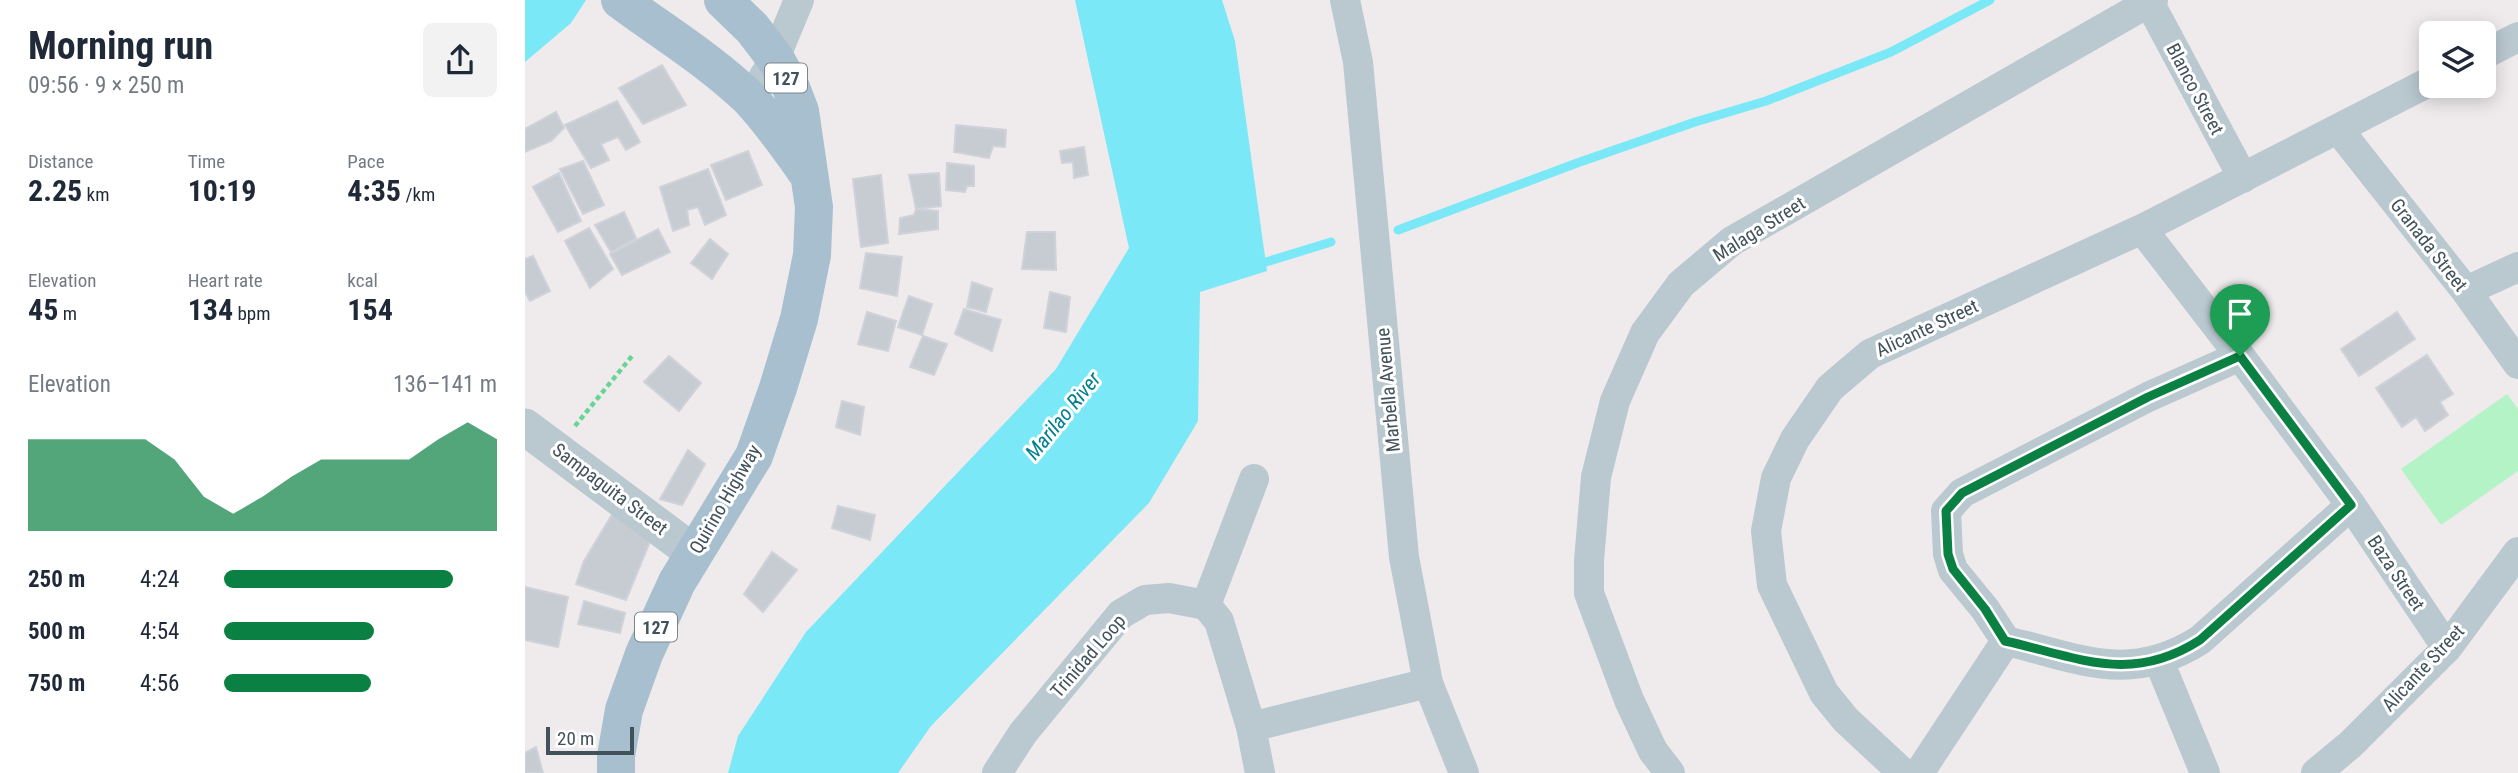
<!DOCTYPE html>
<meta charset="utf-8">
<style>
:root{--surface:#fff;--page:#f2f2f3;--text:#1f2937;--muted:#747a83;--accent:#0b8043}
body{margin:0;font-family:"Roboto Condensed",sans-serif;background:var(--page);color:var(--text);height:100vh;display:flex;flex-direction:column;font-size:26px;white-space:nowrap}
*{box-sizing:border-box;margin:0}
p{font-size:23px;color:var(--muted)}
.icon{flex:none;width:38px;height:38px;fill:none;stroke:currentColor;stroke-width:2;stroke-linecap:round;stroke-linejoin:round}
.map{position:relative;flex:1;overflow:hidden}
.panel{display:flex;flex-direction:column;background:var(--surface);width:525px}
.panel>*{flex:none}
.tools{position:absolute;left:1894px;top:21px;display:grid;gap:14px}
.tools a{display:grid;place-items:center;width:77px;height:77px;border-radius:10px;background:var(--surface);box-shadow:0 4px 18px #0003;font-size:35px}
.scale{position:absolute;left:21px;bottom:18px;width:88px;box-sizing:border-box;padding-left:7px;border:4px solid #42525b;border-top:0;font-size:19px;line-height:24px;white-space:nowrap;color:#42525b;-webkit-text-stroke:5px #fff;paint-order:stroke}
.pin{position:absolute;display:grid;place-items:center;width:60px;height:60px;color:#fff;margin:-72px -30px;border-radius:50% 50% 50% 0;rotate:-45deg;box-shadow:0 0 7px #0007}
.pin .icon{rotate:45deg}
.round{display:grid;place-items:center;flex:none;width:74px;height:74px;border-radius:10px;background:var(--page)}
.overview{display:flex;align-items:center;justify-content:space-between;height:119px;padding:0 28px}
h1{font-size:38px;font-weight:700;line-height:52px}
.figures{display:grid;grid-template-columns:repeat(3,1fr);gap:10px;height:119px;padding:7px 28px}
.figures div{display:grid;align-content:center}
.figures b{font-size:30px;font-weight:700}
.figures small{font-size:19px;font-weight:400}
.figures p{font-size:19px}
.chart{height:196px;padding:14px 28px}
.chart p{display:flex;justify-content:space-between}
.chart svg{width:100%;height:126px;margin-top:7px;fill:var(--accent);opacity:.7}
ul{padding:0 28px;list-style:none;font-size:23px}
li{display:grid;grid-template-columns:112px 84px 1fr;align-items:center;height:52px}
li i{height:18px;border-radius:9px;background:var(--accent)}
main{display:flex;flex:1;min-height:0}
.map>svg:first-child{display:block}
.green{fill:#b3f3c6}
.water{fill:#7ae8f6}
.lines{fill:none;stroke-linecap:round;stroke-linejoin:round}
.stream{stroke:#7ae8f6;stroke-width:9}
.building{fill:#c7ccd2;stroke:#cfd2d9;stroke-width:2}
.path{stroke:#67d595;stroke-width:4.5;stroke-dasharray:5 3.5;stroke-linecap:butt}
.minor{stroke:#bac8d0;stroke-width:30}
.tertiary{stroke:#bac8d0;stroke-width:37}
.primary{stroke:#a7bfcf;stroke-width:38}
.route-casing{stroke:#fff;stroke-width:14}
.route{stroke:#0b8043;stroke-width:9}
.labels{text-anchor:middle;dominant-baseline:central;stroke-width:6;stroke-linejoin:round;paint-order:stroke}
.shield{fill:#fff;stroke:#7b868c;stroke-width:2}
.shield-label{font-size:18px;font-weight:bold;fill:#42525b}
.street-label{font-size:19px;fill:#42525b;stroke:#fff}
.water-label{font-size:21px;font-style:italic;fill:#038090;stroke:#fff}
</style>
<main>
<section class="panel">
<div class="overview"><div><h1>Morning run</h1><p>09:56 · 9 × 250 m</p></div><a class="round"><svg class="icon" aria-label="share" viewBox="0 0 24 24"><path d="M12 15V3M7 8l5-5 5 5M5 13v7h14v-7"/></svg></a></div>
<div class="figures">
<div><p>Distance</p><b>2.25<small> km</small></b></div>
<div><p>Time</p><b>10:19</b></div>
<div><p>Pace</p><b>4:35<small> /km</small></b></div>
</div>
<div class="figures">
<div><p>Elevation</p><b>45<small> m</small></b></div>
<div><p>Heart rate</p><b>134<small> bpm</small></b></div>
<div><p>kcal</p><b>154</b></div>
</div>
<div class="chart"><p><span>Elevation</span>136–141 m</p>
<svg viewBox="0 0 160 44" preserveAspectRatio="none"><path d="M0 44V12L10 12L20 12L30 12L40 12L50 19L60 32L70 38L80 32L90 25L100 19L110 19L120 19L130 19L140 12L150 6L160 12V44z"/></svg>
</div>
<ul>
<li><b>250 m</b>4:24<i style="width:84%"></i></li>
<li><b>500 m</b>4:54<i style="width:55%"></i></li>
<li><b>750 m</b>4:56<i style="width:54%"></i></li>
</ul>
</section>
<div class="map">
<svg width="1993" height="773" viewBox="0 0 1993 773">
<rect width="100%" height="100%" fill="#efebec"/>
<!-- green -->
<path class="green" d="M1982 394 1993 409V471L1916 525 1876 469Z"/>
<!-- water -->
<path class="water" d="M0 0H61L46 23 0 62Z
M550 0H697L710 41 742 271 675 292 673 421 624 503 406 726 373 773H203L213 736 281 632 531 369 604 248Z"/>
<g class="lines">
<!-- stream -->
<path class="stream" d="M873 230 1052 163 1170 122 1241 101 1366 52 1465 0
M731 265 806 242"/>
</g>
<!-- building -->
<path class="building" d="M137 65 161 105 118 124 94 88Z
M92 101 115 142 101 150 93 137 76 144 84 160 66 168 40 125Z
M31 112 39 128 26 141 0 152V129Z
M431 125 481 130 480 147 468 146 464 158 429 152Z
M559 147 563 175 549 178 548 162 537 163 535 151Z
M223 151 237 185 201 200 186 165Z
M58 161 79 205 58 214 35 169Z
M422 163 449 166V186H442L440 192 421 190Z
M183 169 201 215 180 225 173 207 162 210 164 225 148 231 135 187Z
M34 173 56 221 33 232 8 187Z
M414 173 416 206 391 209 384 175Z
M356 175 363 243 336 247 328 179Z
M391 209 413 211V229L374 234 375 218 389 215Z
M99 212 111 238 86 252 70 225Z
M64 228 88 269 65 288 40 241Z
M133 229 145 252 97 275 85 254Z
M502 232H530L531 270 497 269Z
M185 239 203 254 187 279 166 263Z
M341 253 377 257 372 296 335 288Z
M8 256 25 291 5 301 0 292V259Z
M447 282 467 289 461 312 442 307Z
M525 292 545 297 541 332 519 328Z
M384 296 407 304 397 335 373 327Z
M439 309 476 320 467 351 430 334Z
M342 312 371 321 363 351 333 344Z
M1872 312 1890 339 1834 376 1816 349Z
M398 336 422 344 409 375 385 367Z
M1902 355 1928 394 1915 402 1923 415 1900 431 1891 417 1877 427 1851 388Z
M144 356 176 383 154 411 119 382Z
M317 401 339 407 335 435 311 427Z
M163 450 180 464 157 505 135 499Z
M313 506 350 515 345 540 307 528Z
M88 513 126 539 101 600 51 584 59 561Z
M247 552 272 570 238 612 219 594Z
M0 587 43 597 33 647 0 640Z
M59 601 100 613 95 633 53 624Z
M11 747 18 773H0V753Z"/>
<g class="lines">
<!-- path -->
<path class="path" d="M50 426 107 356"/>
<!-- minor -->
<path class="minor" d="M820 0 833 62 879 557 903 683 939 773
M1623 0 1718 178
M1958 55 1993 37
M225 100 250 58 274 0
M1813 129 1941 291 1993 364
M1617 229 1715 356 1826 505 1922 648
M1941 291 1993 267
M1715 356 1623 397 1437 493 1421 511 1423 554 1428 570 1460 609 1481 641C1554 658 1604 685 1675 640L1826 505
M681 605 729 479
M1634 661 1680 773
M726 727 903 683
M472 773 498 733 596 614 620 600 644 598 681 605 694 621 726 727 735 773
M1145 773 1128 751 1104 700 1064 593V561L1071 477 1090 401 1120 333 1156 284 1207 241 1628 0
M1378 773 1321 720 1299 693 1247 585 1241 531 1251 478 1270 439 1305 388 1345 354 1617 229 1906 81
M1394 773 1481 641
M1791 773 1826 744 1922 648 1993 552"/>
<!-- tertiary -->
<path class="tertiary" d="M0 427 169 553"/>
<!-- primary -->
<path class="primary" d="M95 0C138 32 186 61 225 99 246 122 264 147 282 173
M91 773V756L99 710 119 654 152 582 229 456 253 388 274 319 287 255 289 207 275 111 265 85 250 58 227 28 198 0"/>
</g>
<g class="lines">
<!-- route casing -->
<g class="route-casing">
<path id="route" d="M1715 356 1826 505 1675 640C1605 685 1553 657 1480 641L1460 609 1428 569 1423 554 1421 511 1437 493 1623 397Z"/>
</g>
<!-- route -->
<use href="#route" class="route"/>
</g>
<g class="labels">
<!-- shield labels -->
<g class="shield">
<rect x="240" y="63.5" width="42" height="29" rx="5"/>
<rect x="110" y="612.5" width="42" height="29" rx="5"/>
</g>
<g class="shield-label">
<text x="261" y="78">127</text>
<text x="131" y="627">127</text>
</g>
<!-- street labels -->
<g class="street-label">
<text transform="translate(1670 89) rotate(62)">Blanco Street</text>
<text transform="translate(1234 229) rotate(-32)">Malaga Street</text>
<text transform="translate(1904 245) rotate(52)">Granada Street</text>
<text transform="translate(1402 328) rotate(-25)">Alicante Street</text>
<text transform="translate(863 390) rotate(-95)">Marbella Avenue</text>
<text transform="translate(85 489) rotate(37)">Sampaguita Street</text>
<text transform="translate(200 499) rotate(-60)">Quirino Highway</text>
<text transform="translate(1871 573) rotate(56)">Baza Street</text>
<text transform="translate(563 656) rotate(-49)">Trinidad Loop</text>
<text transform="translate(1898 668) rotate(-47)">Alicante Street</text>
</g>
<!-- water labels -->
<g class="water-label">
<text transform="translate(538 416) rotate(-51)">Marilao River</text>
</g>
</g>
</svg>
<div class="tools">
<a><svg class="icon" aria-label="layers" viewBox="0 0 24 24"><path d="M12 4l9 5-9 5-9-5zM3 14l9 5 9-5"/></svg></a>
</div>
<div class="scale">20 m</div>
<div class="pin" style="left:1715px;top:356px;background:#1e9e55"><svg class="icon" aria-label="arrive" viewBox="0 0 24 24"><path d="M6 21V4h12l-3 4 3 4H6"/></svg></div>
</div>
</main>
